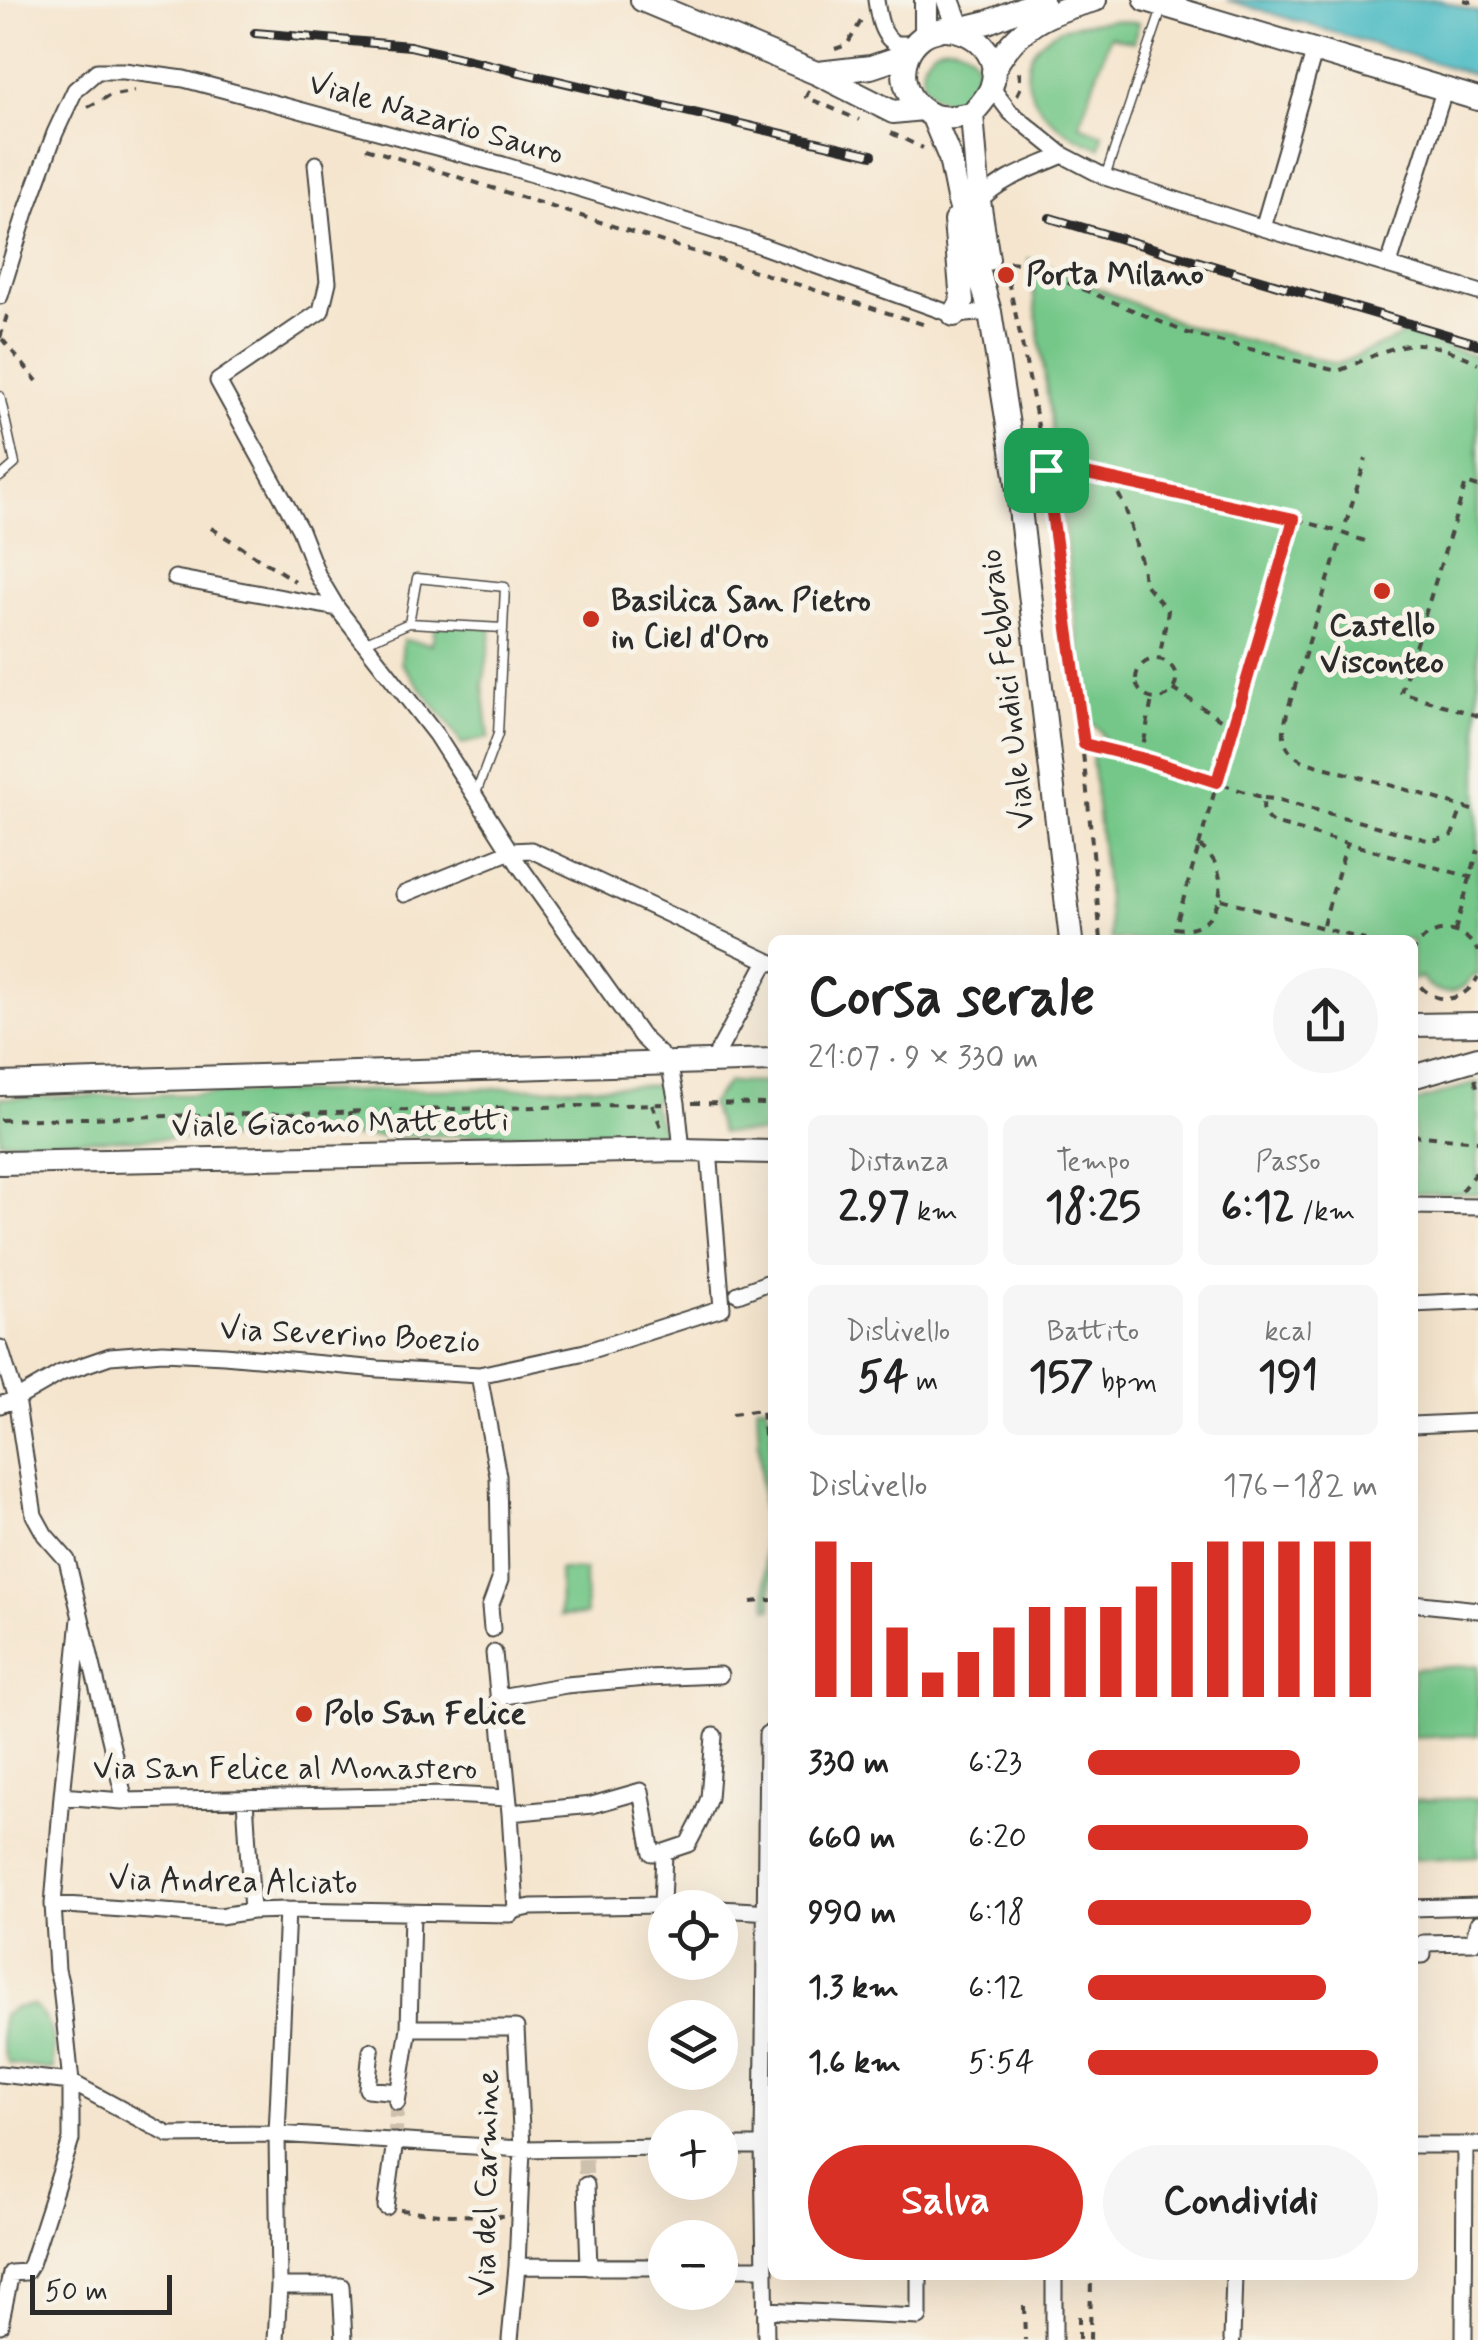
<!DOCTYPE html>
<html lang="it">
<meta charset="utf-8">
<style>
:root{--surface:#fff;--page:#f6f6f6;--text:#222;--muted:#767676;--accent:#d93025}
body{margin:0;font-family:Mynerve,sans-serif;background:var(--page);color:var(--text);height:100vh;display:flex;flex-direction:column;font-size:38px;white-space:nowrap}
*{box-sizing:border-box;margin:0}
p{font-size:32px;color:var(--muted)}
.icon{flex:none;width:55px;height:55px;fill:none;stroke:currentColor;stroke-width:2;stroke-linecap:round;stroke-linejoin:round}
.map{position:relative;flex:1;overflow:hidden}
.details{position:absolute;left:768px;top:935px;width:650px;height:1345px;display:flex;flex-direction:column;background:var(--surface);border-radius:15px;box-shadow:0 10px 40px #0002}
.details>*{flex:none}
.buttons{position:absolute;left:648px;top:1890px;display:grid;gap:20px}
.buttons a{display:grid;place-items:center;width:90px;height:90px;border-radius:50%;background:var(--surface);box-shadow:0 10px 40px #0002;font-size:50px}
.scale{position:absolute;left:30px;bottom:25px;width:142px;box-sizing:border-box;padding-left:10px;border:5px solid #2b2b2b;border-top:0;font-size:28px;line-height:35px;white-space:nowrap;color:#2b2b2b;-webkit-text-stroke:8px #f7f3e8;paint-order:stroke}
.pin{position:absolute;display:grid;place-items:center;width:85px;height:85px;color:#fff;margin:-42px;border-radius:20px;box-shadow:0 5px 15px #0006}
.round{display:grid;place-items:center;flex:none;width:105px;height:105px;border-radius:52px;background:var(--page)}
.overview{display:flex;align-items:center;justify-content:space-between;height:170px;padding:0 40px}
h1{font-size:55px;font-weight:800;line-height:75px}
.figures{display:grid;grid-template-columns:repeat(3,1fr);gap:15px;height:170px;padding:10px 40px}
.figures div{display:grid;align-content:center;border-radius:15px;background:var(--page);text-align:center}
.figures b{font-size:42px;font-weight:800}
.figures small{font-size:28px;font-weight:400}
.figures p{font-size:28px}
.chart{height:280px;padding:20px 40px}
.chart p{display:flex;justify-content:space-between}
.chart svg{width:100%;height:180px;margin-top:10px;stroke:var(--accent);stroke-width:6}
.cta{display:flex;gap:20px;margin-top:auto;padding:20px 40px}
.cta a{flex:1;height:115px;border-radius:60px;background:var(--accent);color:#fff;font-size:40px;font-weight:800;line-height:115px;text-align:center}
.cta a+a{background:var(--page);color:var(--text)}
ul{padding:0 40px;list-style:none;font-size:32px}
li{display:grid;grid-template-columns:160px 120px 1fr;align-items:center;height:75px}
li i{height:25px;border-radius:12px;background:var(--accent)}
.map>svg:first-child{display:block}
.green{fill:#75c789;stroke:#50795a;stroke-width:2.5}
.water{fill:#4ebcc4;stroke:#3c7478;stroke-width:2.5}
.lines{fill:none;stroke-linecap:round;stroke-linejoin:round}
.street-tunnel{stroke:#cdc0ad;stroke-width:15;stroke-dasharray:15 8;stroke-linecap:butt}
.lane-casing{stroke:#494743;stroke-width:11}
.street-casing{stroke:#494743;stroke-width:19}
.secondary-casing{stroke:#494743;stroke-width:26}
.path{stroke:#494743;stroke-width:4;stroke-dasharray:8 8;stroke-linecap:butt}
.lane{stroke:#fff;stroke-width:8}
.street{stroke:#fff;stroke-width:15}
.secondary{stroke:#fff;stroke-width:22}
.rail-casing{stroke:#2b2b2b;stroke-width:10}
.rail{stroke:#f7f3e8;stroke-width:6;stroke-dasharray:19;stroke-linecap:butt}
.path-bridge{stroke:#494743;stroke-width:4;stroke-dasharray:8 8;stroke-linecap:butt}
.route-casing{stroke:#fff;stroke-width:20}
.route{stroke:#d93025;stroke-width:12}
.poi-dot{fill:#c8321e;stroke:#f7f3e8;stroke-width:4}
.labels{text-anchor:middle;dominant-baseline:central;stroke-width:10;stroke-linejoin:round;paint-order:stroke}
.street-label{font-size:32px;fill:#2b2b2b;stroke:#f7f3e8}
.poi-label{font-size:32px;font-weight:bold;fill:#2b2b2b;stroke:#f7f3e8;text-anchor:start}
</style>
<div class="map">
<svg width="1478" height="2340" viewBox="0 0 1478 2340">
<rect width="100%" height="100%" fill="#f7f3e8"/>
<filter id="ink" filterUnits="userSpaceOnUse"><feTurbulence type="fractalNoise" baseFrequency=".01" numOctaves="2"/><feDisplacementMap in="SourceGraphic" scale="20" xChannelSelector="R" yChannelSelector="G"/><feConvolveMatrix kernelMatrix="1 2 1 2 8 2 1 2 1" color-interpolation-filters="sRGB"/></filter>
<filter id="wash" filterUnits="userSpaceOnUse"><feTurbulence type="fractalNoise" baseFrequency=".0048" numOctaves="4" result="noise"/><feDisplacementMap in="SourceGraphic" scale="40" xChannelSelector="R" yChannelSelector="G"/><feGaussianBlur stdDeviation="2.25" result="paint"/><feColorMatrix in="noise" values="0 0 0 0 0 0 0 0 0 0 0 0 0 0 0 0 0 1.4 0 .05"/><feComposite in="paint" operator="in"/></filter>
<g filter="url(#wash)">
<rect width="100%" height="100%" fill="#f5e5ce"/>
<!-- green -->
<path class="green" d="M1113 20 1139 23 1133 42 1110 36 1079 125 1103 134 1100 148C1083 141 1065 133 1052 120 1024 95 1015 57 1051 34 1068 23 1093 23 1113 20Z
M922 73a28 28 0 1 1 56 0a28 28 0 1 1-56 0Z
M1029 259 1182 324 1338 364 1400 337V333L1478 357V976H1473C1459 997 1436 998 1421 977L1413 980 1412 940H1111L1092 758C1108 745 1107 731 1088 722L1059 484C1072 473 1070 461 1055 454Z
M436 621 492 628 483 686 489 738 461 744 449 724 401 663 403 640 432 644Z
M728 1082 772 1083V1133H721L710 1104Z
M1478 1082V1194L1413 1193V1103Z
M668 1085 652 1104 663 1133 0 1141V1098Z
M757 1405H767V1413H772V1608H767Z
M559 1570H585L586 1615 560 1616Z
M1478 1665V1735L1413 1738V1669Z
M1478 1798V1856L1413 1860V1801Z
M32 2005C56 2025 53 2040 53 2070L9 2064C0 2048 0 2035 3 2015L15 2008Z"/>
<!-- water -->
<path class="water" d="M1227 0H1439L1478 12V76Z"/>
</g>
<g filter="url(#ink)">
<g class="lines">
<!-- street-tunnel -->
<path class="street-tunnel" d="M395 2141 397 2102
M585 2159 586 2185"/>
<!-- lane casing -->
<g class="lane-casing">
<path id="lane" d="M1105 177 1163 6
M0 396 15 464 0 477
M409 623 417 578 505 587 498 734 475 796
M364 643 409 623 503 628"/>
</g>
<!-- street casing -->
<g class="street-casing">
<path id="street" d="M876 0C878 14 881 38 897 44 899 44 912 44 914 44
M991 87 1010 112 1063 155 1105 177 1263 228 1478 292
M316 164 328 282 321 311 218 381 300 530 318 576 337 608 436 735 519 865 641 1036 669 1063 677 1103 682 1150
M979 201C1003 177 1032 169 1063 155
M1263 228 1315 49
M1389 264 1445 88
M0 296 26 212 55 133 75 90 97 71H124L184 79 229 91 503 165 618 200 748 241 954 315 990 312
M175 578 337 608
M404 894 511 851 531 850 772 963
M713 1061 767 961
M1412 1206 1478 1207
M738 1294 772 1281
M1412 1304 1478 1301
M0 1348 16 1399 34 1515 45 1535 67 1560 125 1801
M479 1375 498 1476 500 1580 490 1607 492 1629
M0 1405 16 1399 61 1373 110 1356 163 1352 224 1355 378 1369 479 1375 585 1352 722 1308 709 1150
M1412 1425 1478 1422
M1412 1603 1478 1610
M80 1619 62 1796 122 1801 449 1795 508 1798
M494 1653 510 1813 516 1910
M500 1697 566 1685 647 1678 720 1675
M245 1799 252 1911
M510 1813 592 1805 641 1791 652 1853 664 1852
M664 1852 688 1844 700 1821 709 1798 714 1736
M53 1904 220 1916 252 1911 287 1910 511 1914 516 1910 531 1907 662 1905 698 1908
M662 1905 664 1852
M1412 1908 1478 1906
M720 1909 771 1912
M412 1913 409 2028H516L522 2149 517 2266 510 2340
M1412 1955H1423V1943L1473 1942 1478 1923
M371 2051 367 2089 398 2092
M0 2074 71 2082 169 2135 277 2134 522 2149 665 2147
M397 2102 409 2028
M1412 2145H1478
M720 2146H769
M586 2185 589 2267
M386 2207 395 2141
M517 2266 665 2267
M720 2268H763
M279 2286H341L344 2340
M765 2310 919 2317V2275
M0 2325 11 2273 26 2272 31 2264 71 2140V2082L61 1986 57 1970 53 1904 62 1796
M276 2340 279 2286 277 2134 287 1910
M766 2340 763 2146 767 1734
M1054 2340V2275
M1232 2340 1234 2275
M1464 2340 1465 2145"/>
</g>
<!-- secondary casing -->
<g class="secondary-casing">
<path id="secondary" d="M642 0 816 73 893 112 922 109
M926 0V34
M948 0 959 29
M1146 0 1478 99
M943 29C974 28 1003 56 991 88 987 98 979 106 972 114 959 116 945 120 932 115 900 102 894 58 922 37 928 32 936 31 943 29Z
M959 29 988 22 1042 0
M993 71C1016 26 1048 12 1095 0
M818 73 871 67 907 55
M972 114 979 201 988 259
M932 115 950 158 958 198 990 312 1016 475 1071 940
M954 315 962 301 955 221
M1412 1025 1478 1024
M1412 1077 1478 1058
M0 1084 772 1060
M0 1163 682 1150 772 1152"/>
</g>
<!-- path -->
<path class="path" d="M1464 0 1478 4
M835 49 847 45 861 21
M809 90 806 97 859 120
M1017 95 1021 87 1019 71
M88 107 109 96 135 91
M891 133 923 148
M366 148 929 326
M1009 262 1029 264 1038 273 1046 277 1068 283 1187 333 1329 369 1338 371C1362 362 1389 345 1415 344 1432 343 1463 355 1478 363
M1008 281C1059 497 1081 719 1101 940
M0 338 9 309
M2 339 37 381
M1046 470H1068L1294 519 1327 528
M1111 480 1125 507 1142 565 1144 583 1168 611 1159 659
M1478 487 1466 483 1401 692 1478 716
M1346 523 1366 459
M211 528 295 581
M1339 545 1288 709C1282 735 1279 748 1305 762L1422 794 1478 812
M1136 679a20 20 0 1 1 40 0a20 20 0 1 1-40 0Z
M1173 689 1233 727 1294 519
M1084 744 1141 758 1264 798C1262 810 1263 816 1273 823L1478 879
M1141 758 1152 699
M1264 798 1276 799 1427 840H1438L1452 835 1462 808
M1199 846C1236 868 1223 936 1175 928Z
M1199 846 1233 727
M1221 899 1365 940
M1323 925 1347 843
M1455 931 1478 850
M1171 940 1175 928
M1412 955C1425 924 1463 922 1478 952
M1412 973C1426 1005 1461 1008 1478 977
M1475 1079 1478 1091
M692 1103 772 1104
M652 1104 661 1127
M350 1111 352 1136
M0 1120 663 1104
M1412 1135 1478 1141
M1461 1191 1478 1170
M732 1414 762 1410 764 1435H772
M751 1602 772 1600
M400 2210 451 2215 505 2216
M1024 2306 1025 2340
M1079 2340V2308
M1090 2340 1091 2275"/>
<!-- lane -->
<use href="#lane" class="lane"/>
<!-- street -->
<use href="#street" class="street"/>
<!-- secondary -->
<use href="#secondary" class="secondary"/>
<!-- rail casing -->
<g class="rail-casing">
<path id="rail" d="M255 33 410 46 872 155
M1050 218 1478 344"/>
</g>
<!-- rail -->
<use href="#rail" class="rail"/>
<!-- path-bridge -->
<path class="path-bridge" d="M1327 528 1368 542"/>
</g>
</g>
<g class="lines" filter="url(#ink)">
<!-- route casing -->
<g class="route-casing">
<path id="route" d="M1046 470H1068L1294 519 1217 782 1141 758 1084 744Z"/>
</g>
<!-- route -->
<use href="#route" class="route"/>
</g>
<!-- markers -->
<g class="poi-dot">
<circle cx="1006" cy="275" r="10"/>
<circle cx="1382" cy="591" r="10"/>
<circle cx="591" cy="619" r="10"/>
<circle cx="304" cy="1714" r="10"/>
</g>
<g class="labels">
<!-- street labels -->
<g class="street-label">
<text transform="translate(436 119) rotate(16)">Viale Nazario Sauro</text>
<text transform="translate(1008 689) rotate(-97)">Viale Undici Febbraio</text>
<text transform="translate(340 1124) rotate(-1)">Viale Giacomo Matteotti</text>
<text transform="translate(350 1336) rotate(3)">Via Severino Boezio</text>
<text x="285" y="1769">Via San Felice al Monastero</text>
<text transform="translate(233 1882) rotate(1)">Via Andrea Alciato</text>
<text transform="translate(487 2183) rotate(-89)">Via del Carmine</text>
</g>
<!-- poi labels -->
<g class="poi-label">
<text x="1026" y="275">Porta Milano</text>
<text x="611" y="601">Basilica San Pietro<tspan x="611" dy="37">in Ciel d'Oro</tspan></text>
<text x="1382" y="626" text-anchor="middle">Castello<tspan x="1382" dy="37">Visconteo</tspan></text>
<text x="324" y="1714">Polo San Felice</text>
</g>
</g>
</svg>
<div class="buttons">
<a><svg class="icon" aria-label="locate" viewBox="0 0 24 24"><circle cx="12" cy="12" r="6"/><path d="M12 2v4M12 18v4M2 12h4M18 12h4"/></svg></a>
<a><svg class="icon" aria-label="layers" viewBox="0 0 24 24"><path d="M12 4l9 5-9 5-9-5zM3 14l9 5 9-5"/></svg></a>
<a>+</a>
<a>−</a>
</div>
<div class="scale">50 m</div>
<div class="pin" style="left:1046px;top:470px;background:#1e9e55"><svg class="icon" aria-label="arrive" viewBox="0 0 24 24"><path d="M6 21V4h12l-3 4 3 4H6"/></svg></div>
<section class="details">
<div class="overview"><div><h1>Corsa serale</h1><p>21:07 · 9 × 330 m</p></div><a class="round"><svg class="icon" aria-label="share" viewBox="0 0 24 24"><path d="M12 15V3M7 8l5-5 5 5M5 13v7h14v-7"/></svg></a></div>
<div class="figures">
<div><p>Distanza</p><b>2.97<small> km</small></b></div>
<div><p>Tempo</p><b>18:25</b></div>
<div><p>Passo</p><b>6:12<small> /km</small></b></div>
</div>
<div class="figures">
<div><p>Dislivello</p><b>54<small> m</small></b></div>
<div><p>Battito</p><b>157<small> bpm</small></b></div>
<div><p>kcal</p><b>191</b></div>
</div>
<div class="chart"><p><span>Dislivello</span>176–182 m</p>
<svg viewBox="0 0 160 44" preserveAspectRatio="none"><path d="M5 44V6M15 44V11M25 44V27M35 44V38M45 44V33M55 44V27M65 44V22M75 44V22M85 44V22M95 44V17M105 44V11M115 44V6M125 44V6M135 44V6M145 44V6M155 44V6"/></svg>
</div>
<ul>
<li><b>330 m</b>6:23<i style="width:73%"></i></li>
<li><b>660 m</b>6:20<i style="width:76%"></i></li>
<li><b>990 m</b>6:18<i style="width:77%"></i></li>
<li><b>1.3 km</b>6:12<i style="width:82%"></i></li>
<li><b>1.6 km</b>5:54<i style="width:100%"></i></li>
</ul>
<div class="cta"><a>Salva</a><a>Condividi</a></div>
</section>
</div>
